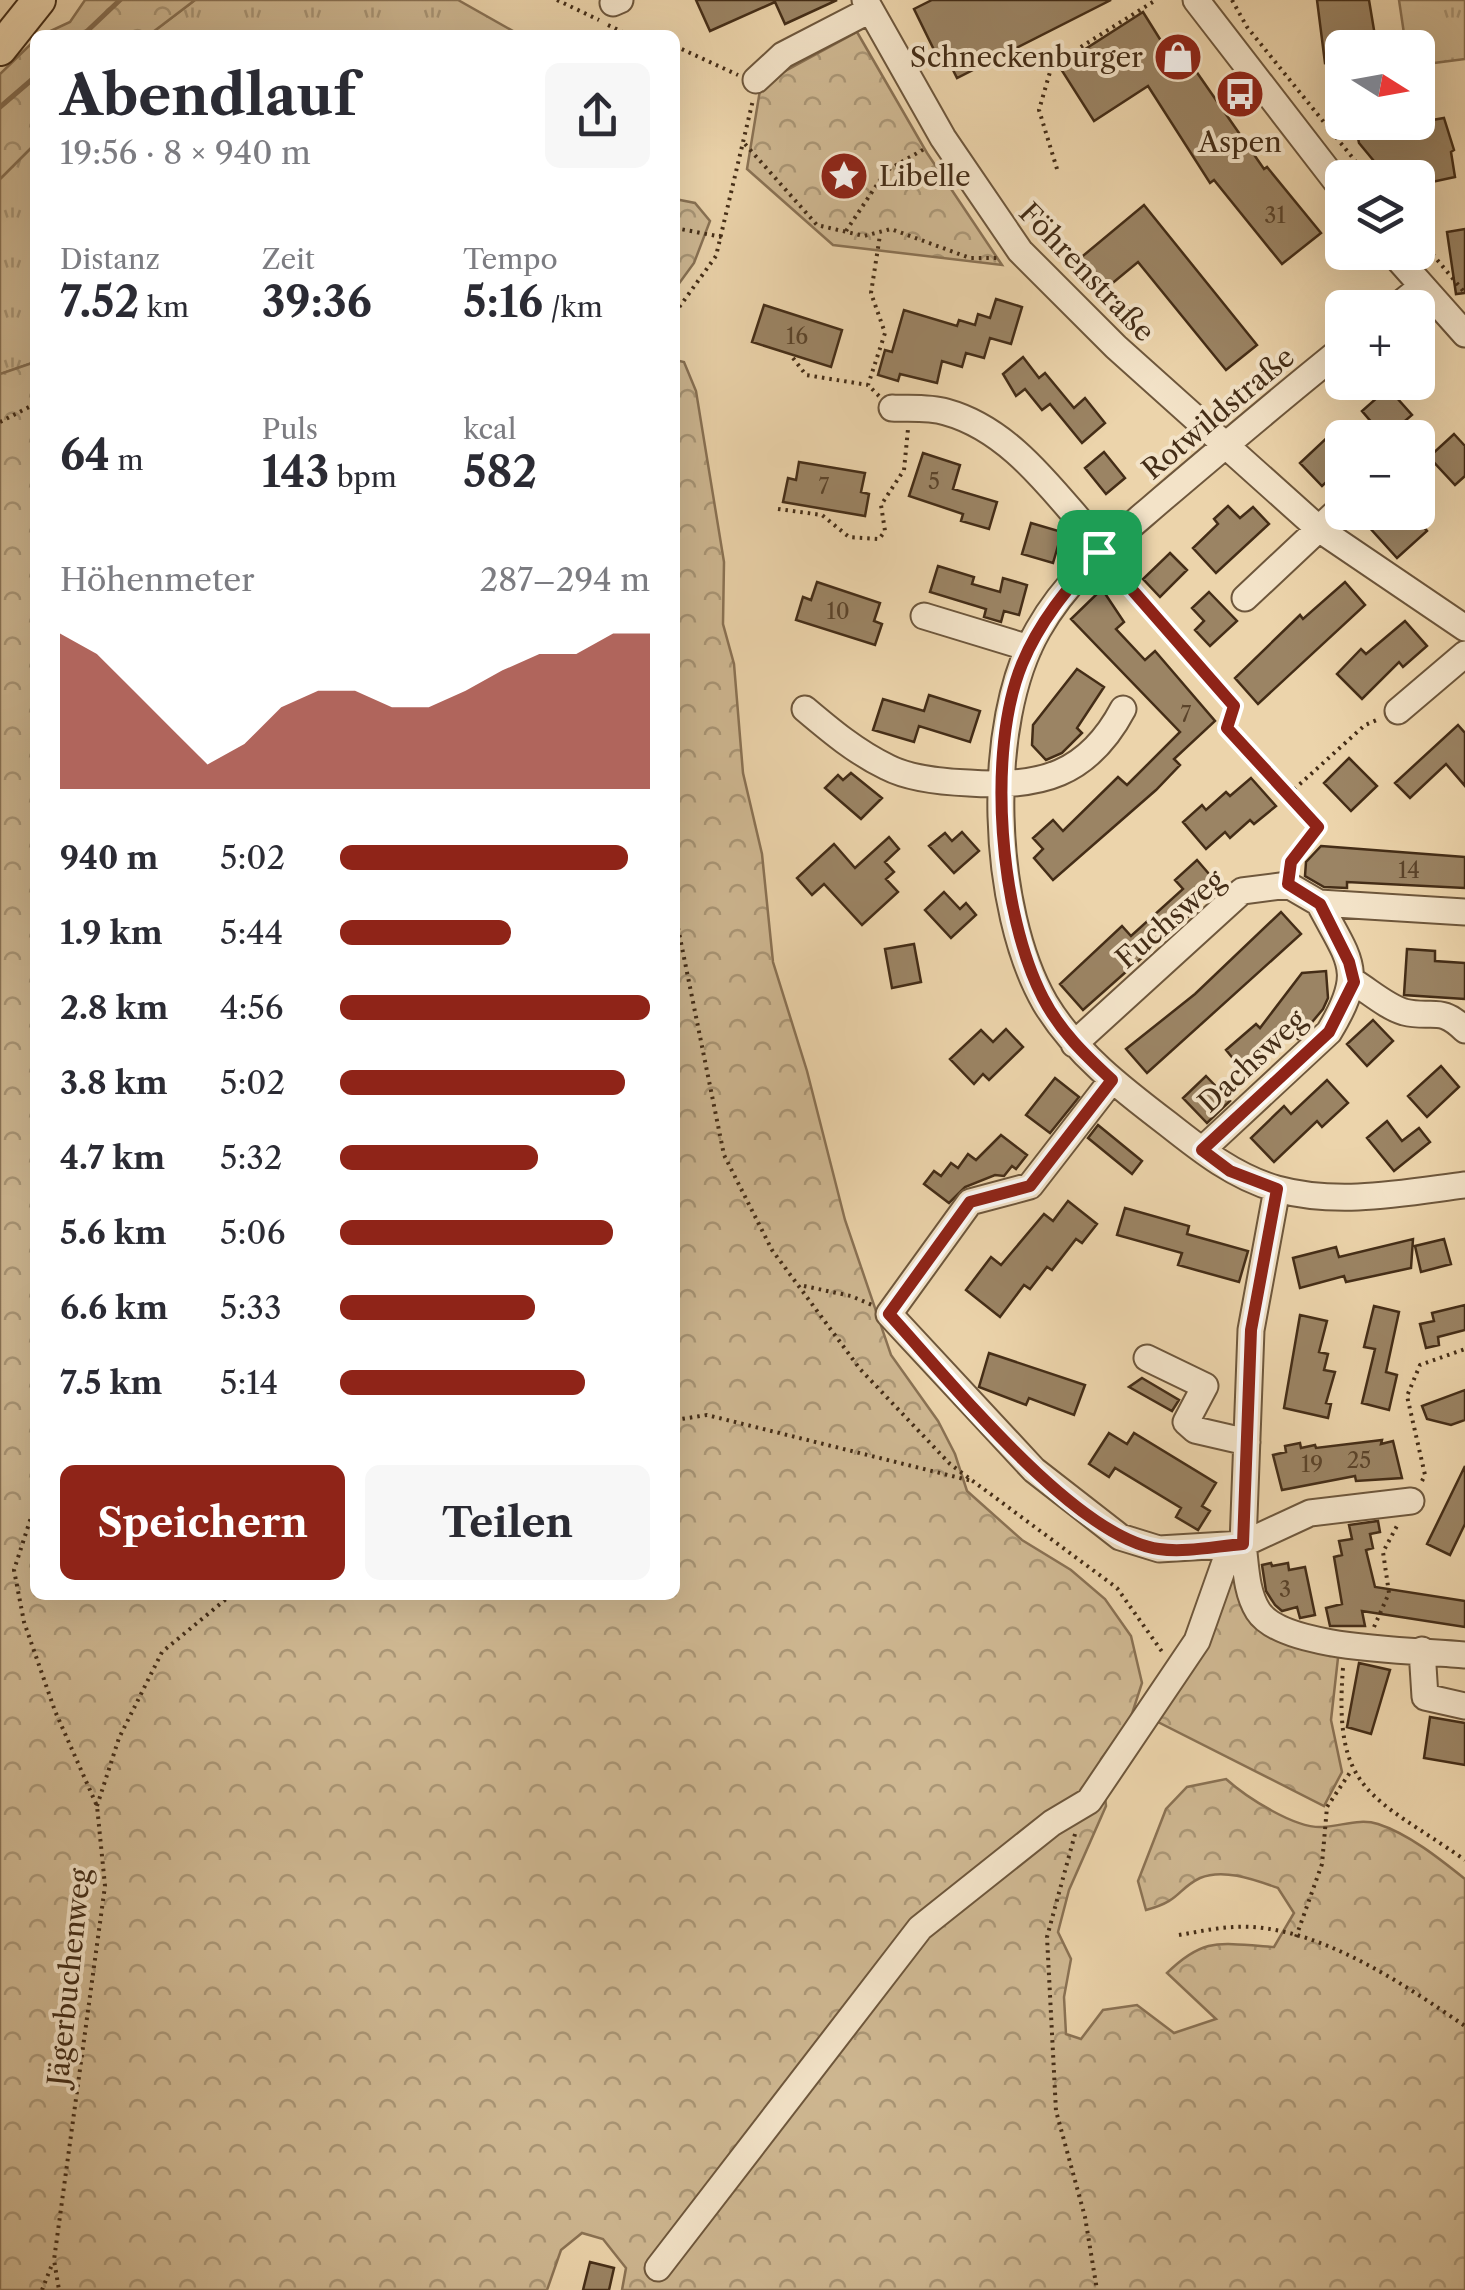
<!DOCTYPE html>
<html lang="de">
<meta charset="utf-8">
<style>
:root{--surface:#fff;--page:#f7f7f7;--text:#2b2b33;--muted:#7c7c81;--accent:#8f2418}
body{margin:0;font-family:"Libre Caslon Text",serif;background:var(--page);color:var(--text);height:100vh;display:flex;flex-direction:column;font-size:38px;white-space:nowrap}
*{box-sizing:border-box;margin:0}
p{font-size:32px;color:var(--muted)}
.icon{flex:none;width:55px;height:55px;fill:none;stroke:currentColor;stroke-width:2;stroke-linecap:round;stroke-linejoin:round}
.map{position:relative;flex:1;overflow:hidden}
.side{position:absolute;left:30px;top:30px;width:650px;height:1570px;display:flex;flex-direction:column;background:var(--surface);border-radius:15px;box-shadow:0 10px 40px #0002}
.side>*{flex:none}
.needle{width:65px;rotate:101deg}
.fabs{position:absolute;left:1325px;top:30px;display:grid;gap:20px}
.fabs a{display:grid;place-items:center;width:110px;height:110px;border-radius:15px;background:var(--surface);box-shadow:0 10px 40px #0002;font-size:50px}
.pin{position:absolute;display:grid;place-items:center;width:85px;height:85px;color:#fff;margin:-42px;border-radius:20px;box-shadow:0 5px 15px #0006}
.round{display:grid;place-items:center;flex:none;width:105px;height:105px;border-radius:15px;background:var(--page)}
.head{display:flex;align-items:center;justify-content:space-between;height:170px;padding:0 30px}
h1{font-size:55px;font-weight:700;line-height:75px}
.figures{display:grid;grid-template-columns:repeat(3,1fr);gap:15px;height:170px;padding:10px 30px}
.figures div{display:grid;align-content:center}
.figures b{font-size:42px;font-weight:700}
.figures small{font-size:28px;font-weight:400}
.figures p{font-size:28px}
.chart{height:280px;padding:20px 30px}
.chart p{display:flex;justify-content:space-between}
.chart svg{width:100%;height:180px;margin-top:10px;fill:var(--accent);opacity:.7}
.button{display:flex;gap:20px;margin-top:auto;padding:20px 30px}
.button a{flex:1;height:115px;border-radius:15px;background:var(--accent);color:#fff;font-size:40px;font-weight:700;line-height:115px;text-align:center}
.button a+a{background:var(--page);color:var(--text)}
ul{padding:0 30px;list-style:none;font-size:32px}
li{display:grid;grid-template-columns:160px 120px 1fr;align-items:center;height:75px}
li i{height:25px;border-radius:12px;background:var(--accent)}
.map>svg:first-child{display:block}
.grass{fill:url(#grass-tufts);stroke:#8a7254;stroke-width:2.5}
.forest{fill:url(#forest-crowns);stroke:#8a7254;stroke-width:2.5}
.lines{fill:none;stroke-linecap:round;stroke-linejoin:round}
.stream{stroke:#876f52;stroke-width:5}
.building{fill:#9b8464;stroke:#442d17;stroke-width:2.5}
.minor-casing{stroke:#6e573c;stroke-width:29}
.major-casing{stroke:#442d17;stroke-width:36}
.path{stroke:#442d17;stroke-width:4;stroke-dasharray:2.5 5;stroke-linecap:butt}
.minor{stroke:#f3e3c8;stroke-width:25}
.major{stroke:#ecd4ab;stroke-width:32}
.route-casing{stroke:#fff;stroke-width:20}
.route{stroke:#8f2418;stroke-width:12}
.labels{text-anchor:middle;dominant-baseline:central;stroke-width:8;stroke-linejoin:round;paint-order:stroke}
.number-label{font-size:22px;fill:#5a432a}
.poi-label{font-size:28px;fill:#442d17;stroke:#f3e3c8;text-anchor:end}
.street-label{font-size:28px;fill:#442d17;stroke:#f3e3c8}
</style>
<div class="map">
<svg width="1465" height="2290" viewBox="0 0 1465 2290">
<defs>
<pattern id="grass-tufts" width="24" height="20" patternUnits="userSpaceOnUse" patternTransform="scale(2.5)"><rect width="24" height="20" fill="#cfb892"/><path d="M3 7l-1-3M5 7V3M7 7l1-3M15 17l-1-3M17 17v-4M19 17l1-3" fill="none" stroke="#aa9676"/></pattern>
<pattern id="forest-crowns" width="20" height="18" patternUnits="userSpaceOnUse" patternTransform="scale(2.5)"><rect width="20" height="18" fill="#cfb892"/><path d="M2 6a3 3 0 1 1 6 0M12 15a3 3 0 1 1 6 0" fill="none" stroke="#aa9676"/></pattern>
</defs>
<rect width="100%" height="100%" fill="#ecd4ab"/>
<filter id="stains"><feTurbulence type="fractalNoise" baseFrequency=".002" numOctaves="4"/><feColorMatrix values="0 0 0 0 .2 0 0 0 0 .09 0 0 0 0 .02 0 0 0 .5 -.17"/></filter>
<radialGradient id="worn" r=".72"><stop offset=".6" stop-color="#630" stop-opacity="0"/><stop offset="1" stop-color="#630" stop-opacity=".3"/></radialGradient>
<!-- grass -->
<path class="grass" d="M195 0H458L520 35H149Z
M1399 0H1465V59L1418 65V48L1406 47Z
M35 144V362L0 374V179Z"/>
<!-- forest -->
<path class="forest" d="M85 0H195L149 35H42L70 22Z
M857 32 927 153 1002 265 833 245 747 169 761 84Z
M35 40V144L0 179V74Z
M675 199 695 203 710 221 694 263 675 289Z
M675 360 684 362 696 391 724 562 723 624 734 664 743 773 762 854 773 962 807 1071 845 1220 891 1355 938 1421 955 1454 967 1491 1022 1540 1071 1570 1105 1599 1131 1636 1142 1683 1129 1723 1101 1759 1106 1806 1069 1890 1058 1932 1071 1959 1064 1997 1066 2034 1081 2039 1103 2010 1137 2005 1174 2033 1216 2019 1167 1973C1206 1935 1222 1944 1274 1947L1294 1913 1278 1888C1255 1880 1224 1868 1200 1878 1177 1889 1181 1901 1146 1910L1138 1881 1166 1809 1187 1787 1226 1779C1246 1797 1295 1829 1323 1827 1342 1826 1360 1818 1378 1824 1409 1834 1440 1859 1465 1879V2290H622L626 2268 603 2239 582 2233 561 2250 547 2290H0V374L35 362V1595H675Z
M1234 1564 1240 1597 1339 1649 1331 1720 1342 1772 1324 1806 1152 1719Z"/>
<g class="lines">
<!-- stream -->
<path class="stream" d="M83 35 120 0
M0 107 35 77"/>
</g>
<!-- building -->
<path class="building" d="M696 0H837L785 24 775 2 710 31Z
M932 0H1111L957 78 945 54 938 58 914 9Z
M1317 0H1369L1377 48H1342V61L1325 63Z
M1143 12 1163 44 1173 38 1264 169 1267 167 1321 233 1282 264 1214 180 1210 183 1148 86 1094 121 1059 66Z
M1444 118 1454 150 1451 152 1455 177 1418 185V178H1388L1359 143 1357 133Z
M1144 205 1257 345 1226 370 1138 262 1103 291 1078 260Z
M1465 229V293L1456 294 1447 232Z
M996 299 1022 307 1011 344 990 338 984 358 966 353 962 367 942 361 937 383 900 374 898 381 878 375 885 350 892 352 904 310 957 326 959 320 975 325 978 314 990 318Z
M764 305 842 330 831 367 752 342Z
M1023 357 1039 378 1045 373 1074 408 1085 398 1105 423 1082 443 1050 404 1042 410 1025 389 1016 396 1003 374Z
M1388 388 1412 415 1385 438 1362 411Z
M1333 432 1342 443V468L1322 486 1300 463Z
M1454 434 1465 446V476L1455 485 1429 457Z
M1104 452 1125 478 1106 494 1085 468Z
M923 453 960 465 953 489 997 502 989 529 961 521 963 514 909 496Z
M799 462 865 473 861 492 869 494 865 516 783 502 788 478 796 480Z
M1228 506 1240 518 1253 507 1269 524 1216 573 1193 548 1218 524 1214 519Z
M1385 512H1411L1427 531 1397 558 1369 527Z
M1031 523 1062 532 1053 563 1022 554Z
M1170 553 1187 570 1160 597 1143 579Z
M938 566 974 577 972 584 1000 592 1003 578 1027 585 1019 615 1004 611 1001 622 984 617 986 609 930 592Z
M817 582 880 603 874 621 882 624 875 645 796 620 803 597 811 600Z
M1345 582 1365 605 1258 704 1235 678 1300 615 1303 619Z
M1102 589 1124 622 1116 629 1145 660 1155 651 1215 721 1174 759 1180 765 1156 790 1053 880 1034 858 1043 849 1033 838 1053 820 1063 831 1118 777 1127 785 1180 732 1071 619Z
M1209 592 1237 621 1210 646 1195 630 1204 621 1192 608Z
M1405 621 1427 646 1403 667 1399 662 1362 699 1337 674 1361 649 1366 654Z
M1077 669 1104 687 1077 728 1082 733 1062 753 1046 760 1032 745 1033 725Z
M929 695 980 711 970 742 919 726 914 742 873 730 883 699 924 711Z
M1458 725 1465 733V786L1446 764 1410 798 1395 783Z
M1349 758 1377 786 1351 811 1324 783Z
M851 773 882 798 861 819 825 788 838 775 843 780Z
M1251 778 1276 806 1254 824 1250 820 1230 838 1225 832 1206 849 1183 822 1202 805 1206 810 1226 792 1230 796Z
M962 832 979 851 954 873 929 846 945 833 952 841Z
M889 837 899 849 885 862 894 872 886 879 898 892 862 925 824 884 812 895 797 878 834 844 855 868Z
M1321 846 1465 857V888L1347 882V888L1324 887 1305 876 1306 862Z
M1197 860 1216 882 1194 901 1199 907 1083 1010 1060 984 1122 926 1131 936 1183 889 1175 880Z
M944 892 960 909 966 903 976 915 951 938 925 910Z
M1281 912 1301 934 1147 1073 1126 1049 1195 994Z
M914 944 921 982 892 988 885 949Z
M1407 949 1435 951V961L1465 963V999L1404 995Z
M1326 971 1328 998 1323 1009 1298 1039 1291 1033 1245 1073 1226 1050 1256 1024 1260 1028 1302 973Z
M1373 1020 1393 1041 1367 1066 1347 1044Z
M1006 1029 1023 1047 989 1080 983 1074 974 1084 950 1059 981 1030 993 1042Z
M1441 1066 1459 1087 1427 1117 1408 1096Z
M1206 1076 1230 1101 1207 1123 1183 1098Z
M1055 1078 1079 1097 1050 1133 1026 1115Z
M1327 1080 1348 1103 1322 1127 1317 1121 1274 1162 1251 1138 1284 1106 1291 1114Z
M1387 1121 1402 1141 1419 1128 1430 1142 1394 1171 1367 1138Z
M1098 1125 1142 1161 1132 1174 1088 1138Z
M1001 1135 1027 1155 1016 1169 1012 1166 1004 1176 995 1175 965 1187 949 1203 924 1184 934 1171 941 1176 951 1163 958 1168 968 1154 976 1160Z
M1068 1201 1097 1224 1082 1243 1076 1239 1052 1270 1047 1267 1030 1289 1024 1285 1000 1317 966 1290 991 1257 1001 1265 1044 1214 1053 1221Z
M1125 1208 1189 1226 1187 1234 1248 1251 1239 1282 1178 1265 1182 1253 1117 1235Z
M1413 1239 1411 1268 1346 1282 1344 1276 1300 1288 1293 1258 1336 1247 1339 1257Z
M1444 1239 1451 1264 1421 1272 1415 1246Z
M1465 1305V1330L1438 1337 1439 1345 1426 1348 1420 1324 1434 1321 1432 1313Z
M1374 1306 1399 1312 1386 1372 1397 1375 1389 1410 1362 1403 1375 1349 1364 1347Z
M1300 1315 1327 1321 1319 1352 1328 1354 1324 1370 1335 1372 1326 1403 1331 1404 1328 1418 1284 1408Z
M989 1353 1085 1385 1074 1415 1029 1398 1026 1405 979 1387Z
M1142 1378 1179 1400 1172 1411 1129 1387Z
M1465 1390V1420L1451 1425 1427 1419 1422 1406Z
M1109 1433 1127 1444 1134 1433 1216 1483 1202 1506 1210 1511 1198 1530 1176 1517 1181 1508 1115 1468 1109 1477 1089 1464Z
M1382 1440 1381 1444 1393 1441 1402 1478 1356 1481 1355 1476 1282 1490 1273 1455 1286 1452 1285 1446 1300 1443 1301 1448 1315 1445 1316 1448Z
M1465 1466V1524L1450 1555 1427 1544Z
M1378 1521 1380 1532 1370 1534 1373 1548 1366 1550 1375 1587 1465 1601V1627L1362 1611 1365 1626H1330L1326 1608 1342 1604 1334 1557 1342 1555 1339 1541 1352 1539 1349 1525Z
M1271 1563 1272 1566 1288 1563 1289 1570 1305 1567 1315 1615 1300 1618 1297 1607 1282 1611 1275 1605 1266 1591 1262 1565Z
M1359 1663 1390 1670 1371 1734 1347 1727Z
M1430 1717 1465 1723V1765L1424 1758Z
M590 2262 614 2268 609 2290H583Z"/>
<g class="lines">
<!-- minor casing -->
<g class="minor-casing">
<path id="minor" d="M865 0 943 138 1020 251 1116 347 1319 529 1465 628
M1196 0 1342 189
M613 3 620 0
M756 80 783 55 870 10
M1392 252 1465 334
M1395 308 1420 288
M1342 349C1281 398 1222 448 1162 499 1116 539 1069 575 1038 630 984 724 991 909 1045 1003 1075 1053 1122 1089 1168 1124 1202 1151 1235 1177 1277 1189 1339 1206 1403 1193 1465 1185
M892 408C909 409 929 407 946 412 1015 431 1057 498 1104 548
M1245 598 1342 507
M924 616 1029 648
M805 709C831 731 856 752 887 767 910 779 943 782 969 783 1040 788 1088 775 1123 709
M1398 711 1465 654
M1354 982C1369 991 1387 1007 1404 1012 1433 1019 1440 1005 1465 1030
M1074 1044 1242 891 1288 885 1319 903 1465 912
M1112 1080 1030 1186 970 1202 889 1314 1034 1470 1120 1537 1159 1549 1243 1544 1310 1513 1411 1501
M1202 1150 1329 1032C1366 971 1350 962 1319 903
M1147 1358 1205 1386 1186 1422 1195 1430 1247 1442
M1243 1544C1246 1567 1246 1592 1258 1611 1283 1651 1420 1650 1465 1655
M1422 1650 1425 1697 1465 1706
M658 2268 920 1928 1052 1823 1089 1801 1197 1641 1225 1562 1243 1544 1251 1330 1277 1189"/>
</g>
<!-- major casing -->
<g class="major-casing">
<path id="major" d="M0 49 39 0"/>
</g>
<!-- path -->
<path class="path" d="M557 0 599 20
M1232 0 1247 27 1369 178
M608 25 629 35H650
M675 46 738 75
M745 144 817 225 864 236 891 229 970 258H1001
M1057 169 1039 110 1052 65 1156 0
M675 228 722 237
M846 231 886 171 926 148
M1418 237 1465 293
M675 313 716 256 753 100
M793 358 806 375 868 385
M879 396 868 385 885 333 871 293 880 235
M0 422 35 404
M778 509 822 515 849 537 879 539 885 531 881 505 904 470 908 429
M1115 570 1234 706 1227 728 1289 794
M1291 865 1318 827 1289 794 1365 725 1379 719
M675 913 724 1155 772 1250 860 1369 950 1464 1117 1588 1163 1653
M804 1286 851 1296 872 1305
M675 1420 707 1415 972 1481
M1422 1481 1425 1475 1407 1396 1420 1365 1465 1349
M35 1505 14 1570 24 1622 55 1711 97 1806 105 1886 54 2260 59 2290
M1374 1627 1389 1593 1383 1552 1398 1524
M1343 1668C1333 1793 1372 1795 1465 1860
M97 1806 119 1738 162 1652 231 1595
M1075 1834 1047 1937 1056 2111 1085 2217 1097 2290
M1179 1935C1197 1932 1215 1928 1233 1927 1313 1922 1402 1983 1465 2026
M1296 1937 1322 1864 1327 1807 1351 1771
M42 2290 53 2262"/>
<!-- minor -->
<use href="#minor" class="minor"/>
<!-- major -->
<use href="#major" class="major"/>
</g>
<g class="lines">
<!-- route casing -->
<g class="route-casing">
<path id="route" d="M1099 552 1234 706 1227 728 1318 827 1291 862 1288 884 1320 904 1349 962 1354 982 1329 1032 1202 1150 1230 1171 1277 1189 1251 1330 1243 1544C1217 1546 1185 1553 1159 1549 1075 1538 947 1377 889 1314L970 1202 1030 1186 1112 1080C1085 1055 1060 1031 1043 998 1000 915 986 752 1022 664 1040 620 1069 587 1099 552Z"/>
</g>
<!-- route -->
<use href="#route" class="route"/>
</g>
<!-- icons -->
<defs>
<g id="shop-disc" transform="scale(2.5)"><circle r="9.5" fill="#8f2418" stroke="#f3e3c8"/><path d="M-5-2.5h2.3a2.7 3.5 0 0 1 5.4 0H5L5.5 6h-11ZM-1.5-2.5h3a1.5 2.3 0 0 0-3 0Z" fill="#fff"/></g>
<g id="bus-disc" transform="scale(2.5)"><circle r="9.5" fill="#8f2418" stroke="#f3e3c8"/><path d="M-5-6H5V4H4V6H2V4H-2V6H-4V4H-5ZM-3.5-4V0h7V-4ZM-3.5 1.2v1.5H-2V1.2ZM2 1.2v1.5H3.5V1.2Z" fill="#fff"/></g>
<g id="sight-disc" transform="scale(2.5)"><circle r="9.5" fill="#8f2418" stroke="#f3e3c8"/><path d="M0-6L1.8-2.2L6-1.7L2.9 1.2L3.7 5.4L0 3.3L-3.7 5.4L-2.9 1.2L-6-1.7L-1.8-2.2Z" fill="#fff"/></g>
</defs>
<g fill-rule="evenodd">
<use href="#shop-disc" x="1178" y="57"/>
<use href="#bus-disc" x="1240" y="94"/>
<use href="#sight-disc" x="844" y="176"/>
</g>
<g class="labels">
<!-- number labels -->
<g class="number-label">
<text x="1275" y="215">31</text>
<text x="797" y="336">16</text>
<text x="934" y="481">5</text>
<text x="824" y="486">7</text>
<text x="838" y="611">10</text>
<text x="1186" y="714">7</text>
<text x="1409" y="870">14</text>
<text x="1359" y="1460">25</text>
<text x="1312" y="1464">19</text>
<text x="1285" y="1589">3</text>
</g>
<!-- poi labels -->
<g class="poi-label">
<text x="1143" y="57">Schneckenburger</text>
<text x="1240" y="142" text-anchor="middle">Aspen</text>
<text x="879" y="176" text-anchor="start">Libelle</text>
</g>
<!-- street labels -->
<g class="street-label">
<text transform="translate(1087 272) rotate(46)">Föhrenstraße</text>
<text transform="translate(1218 413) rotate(-40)">Rotwildstraße</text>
<text transform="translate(1170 919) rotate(-41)">Fuchsweg</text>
<text transform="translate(1252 1061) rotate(-43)">Dachsweg</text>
<text transform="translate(69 1977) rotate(-84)">Jägerbuchenweg</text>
</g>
</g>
<rect width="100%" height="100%" filter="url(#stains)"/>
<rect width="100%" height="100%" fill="url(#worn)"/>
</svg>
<div class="fabs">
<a><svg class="needle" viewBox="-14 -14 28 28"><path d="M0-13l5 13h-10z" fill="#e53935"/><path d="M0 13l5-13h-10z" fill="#7c7c81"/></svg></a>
<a><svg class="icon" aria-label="layers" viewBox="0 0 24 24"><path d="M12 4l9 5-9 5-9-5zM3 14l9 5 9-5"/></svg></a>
<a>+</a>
<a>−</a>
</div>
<div class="pin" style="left:1099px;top:552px;background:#1e9e55"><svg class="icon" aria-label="arrive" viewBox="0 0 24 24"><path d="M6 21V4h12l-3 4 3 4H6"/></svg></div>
<section class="side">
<div class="head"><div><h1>Abendlauf</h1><p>19:56 · 8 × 940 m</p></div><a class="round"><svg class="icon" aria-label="share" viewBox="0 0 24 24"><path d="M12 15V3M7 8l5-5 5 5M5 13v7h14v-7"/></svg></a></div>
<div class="figures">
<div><p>Distanz</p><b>7.52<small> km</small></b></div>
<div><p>Zeit</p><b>39:36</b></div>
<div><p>Tempo</p><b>5:16<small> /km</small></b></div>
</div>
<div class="figures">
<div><b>64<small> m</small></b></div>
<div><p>Puls</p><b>143<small> bpm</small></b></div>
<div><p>kcal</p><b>582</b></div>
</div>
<div class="chart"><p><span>Höhenmeter</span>287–294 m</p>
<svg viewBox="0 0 160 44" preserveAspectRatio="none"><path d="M0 44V6L10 11L20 20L30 29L40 38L50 33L60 24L70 20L80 20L90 24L100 24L110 20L120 15L130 11L140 11L150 6L160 6V44z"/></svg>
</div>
<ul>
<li><b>940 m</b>5:02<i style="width:93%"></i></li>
<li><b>1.9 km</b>5:44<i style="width:55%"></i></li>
<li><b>2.8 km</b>4:56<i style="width:100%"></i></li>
<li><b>3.8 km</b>5:02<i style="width:92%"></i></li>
<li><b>4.7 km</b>5:32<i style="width:64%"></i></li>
<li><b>5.6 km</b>5:06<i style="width:88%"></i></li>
<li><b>6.6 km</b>5:33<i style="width:63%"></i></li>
<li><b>7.5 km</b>5:14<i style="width:79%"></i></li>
</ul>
<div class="button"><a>Speichern</a><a>Teilen</a></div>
</section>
</div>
